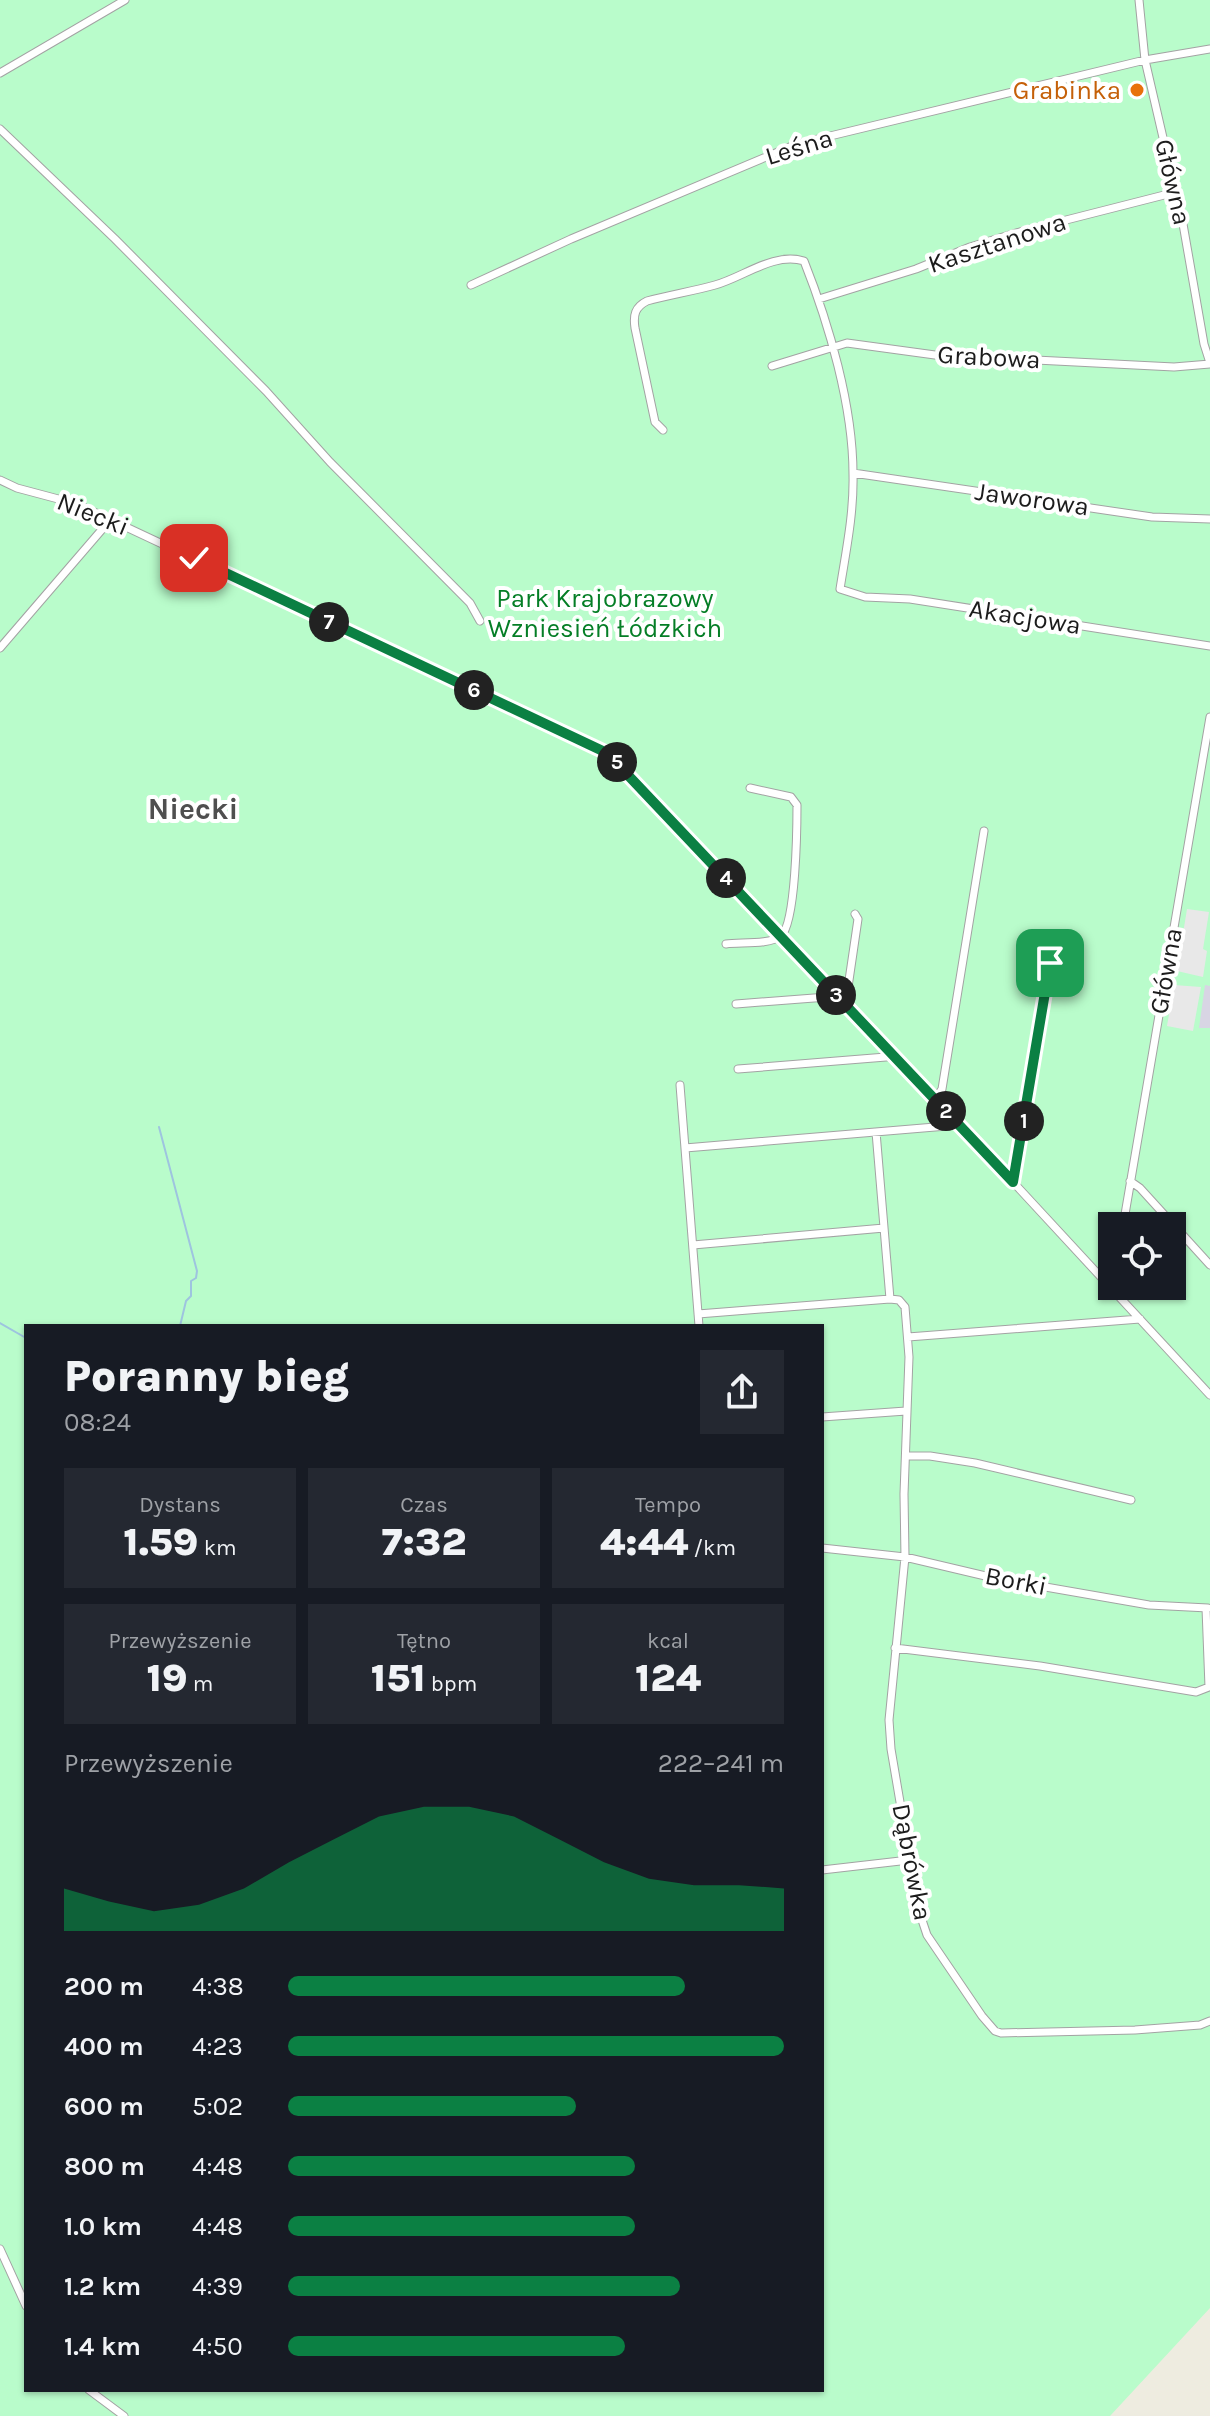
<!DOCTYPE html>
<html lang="pl">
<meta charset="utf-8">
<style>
:root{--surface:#171b24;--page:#242831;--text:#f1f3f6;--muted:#9ea1a6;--accent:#0b8043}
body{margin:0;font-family:Karla,sans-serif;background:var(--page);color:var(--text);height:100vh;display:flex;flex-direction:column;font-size:30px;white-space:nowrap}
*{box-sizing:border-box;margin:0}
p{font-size:26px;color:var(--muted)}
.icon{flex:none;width:44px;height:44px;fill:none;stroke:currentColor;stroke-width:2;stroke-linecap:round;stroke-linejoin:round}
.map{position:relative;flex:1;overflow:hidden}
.panel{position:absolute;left:24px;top:1324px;width:800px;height:1068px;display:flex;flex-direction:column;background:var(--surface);border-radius:0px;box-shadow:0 2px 6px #0004}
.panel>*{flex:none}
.fabs{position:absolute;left:1098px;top:1212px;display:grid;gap:16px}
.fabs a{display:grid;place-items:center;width:88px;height:88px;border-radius:0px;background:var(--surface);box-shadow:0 2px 6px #0004;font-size:40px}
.pin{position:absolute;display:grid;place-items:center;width:68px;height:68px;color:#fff;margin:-34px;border-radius:16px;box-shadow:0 4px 12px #0006}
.km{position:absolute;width:40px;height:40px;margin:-20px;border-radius:50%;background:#222;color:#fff;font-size:22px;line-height:40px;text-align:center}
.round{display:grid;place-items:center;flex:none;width:84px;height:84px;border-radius:0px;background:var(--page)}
.summary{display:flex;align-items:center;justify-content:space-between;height:136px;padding:0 40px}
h1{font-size:44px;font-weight:800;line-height:60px}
.stats{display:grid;grid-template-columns:repeat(3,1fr);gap:12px;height:136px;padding:8px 40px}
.stats div{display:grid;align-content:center;border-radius:0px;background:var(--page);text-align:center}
.stats b{font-size:40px;font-weight:800}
.stats small{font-size:22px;font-weight:400}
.stats p{font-size:22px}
.chart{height:224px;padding:16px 40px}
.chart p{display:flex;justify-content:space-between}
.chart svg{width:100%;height:144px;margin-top:8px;fill:var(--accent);opacity:.7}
ul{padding:0 40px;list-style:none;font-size:26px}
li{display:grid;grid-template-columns:128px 96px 1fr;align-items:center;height:60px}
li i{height:20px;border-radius:10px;background:var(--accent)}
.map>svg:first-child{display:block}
.park{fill:#b9fccb;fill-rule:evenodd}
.parking{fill:#e8e8e8}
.plaza{fill:#d8d5e4}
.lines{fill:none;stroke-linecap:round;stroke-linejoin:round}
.stream{stroke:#9ec4df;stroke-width:2}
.minor-casing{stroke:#a3a3a3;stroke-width:9}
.minor{stroke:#fff;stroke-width:7}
.route-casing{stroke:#fff;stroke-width:16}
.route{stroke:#0b8043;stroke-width:10}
.food-dot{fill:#e8710a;stroke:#fff;stroke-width:3}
.labels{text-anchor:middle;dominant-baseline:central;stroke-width:8;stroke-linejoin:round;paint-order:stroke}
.food-label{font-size:26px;fill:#c56008;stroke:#fff;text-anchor:end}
.street-label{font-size:26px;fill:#1c1c1c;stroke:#fff}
.park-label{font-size:26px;fill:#057e26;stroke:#fff}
.quarter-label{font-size:30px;font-weight:bold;fill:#4f4f4f;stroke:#fff}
</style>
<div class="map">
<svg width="1210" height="2416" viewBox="0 0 1210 2416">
<rect width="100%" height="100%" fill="#eeece0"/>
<!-- park -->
<path class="park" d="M0 0H1210V2308L1110 2416H0ZM1112 1226H1172V1286H1112ZM26 1326H822V2390H26Z"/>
<!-- parking -->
<path class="parking" d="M1187 909 1209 912 1203 949 1207 951 1203 977 1177 971Z
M1174 985 1201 987 1193 1031 1167 1026Z"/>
<!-- plaza -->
<path class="plaza" d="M1205 985 1210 986V1028H1199Z"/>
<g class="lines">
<!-- stream -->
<path class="stream" d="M159 1127 197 1271 196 1278 191 1281V1296L186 1301 180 1326
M0 1323 26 1338"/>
<!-- minor casing -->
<g class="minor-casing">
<path id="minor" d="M1139 0 1145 60 1183 224 1204 344 1210 363
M0 73 125 0
M0 129 115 239 266 391 330 462 470 603 480 621
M471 285 571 239 797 144 1145 60 1210 49
M819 299 916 269 970 247 1023 231 1176 192
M772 366 847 343 935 355 1174 367 1210 364
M663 430 655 422 635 328C633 315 635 307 647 301 670 295 693 291 715 285 744 277 773 252 804 261 829 324 853 406 853 474 854 513 846 551 840 589L865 597 910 599 1210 646
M853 473 1152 517 1210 519
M0 480 17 488 77 504 607 753 1013 1182 1210 1395
M0 648 111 519
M726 944C741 942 769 945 781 936 796 923 797 828 797 805L791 797 750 788
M841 1000 848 987 858 919 855 914
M736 1004 827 997 835 993
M738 1069 886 1057 893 1054
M680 1085 699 1326
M935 1100 942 1089 984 831
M876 1132 890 1299
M685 1148 947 1126 957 1122
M1130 1181 1140 1188 1210 1265
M1013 1182 1050 963
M1123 1226 1210 717
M693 1245 884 1228
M698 1314 890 1299 899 1300 905 1307 909 1357 904 1494 905 1557 889 1720 891 1749 918 1908 927 1935 982 2016 995 2031 1001 2033 1135 2030 1200 2025 1210 2021
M908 1337 1140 1319
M822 1417 906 1411
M906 1456H930L975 1463 1131 1500
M822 1548 905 1557 994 1578 1149 1605 1208 1608
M895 1648 1040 1666 1196 1692 1209 1687 1206 1608
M822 1870 909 1860
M0 2249 26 2306
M89 2390 124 2416"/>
</g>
<!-- minor -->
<use href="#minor" class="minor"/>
</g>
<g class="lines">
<!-- route casing -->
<g class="route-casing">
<path id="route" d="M194 558 607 753 1013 1182 1050 963"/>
</g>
<!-- route -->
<use href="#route" class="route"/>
</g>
<!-- markers -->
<circle class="food-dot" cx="1137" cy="90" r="8"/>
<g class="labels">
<!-- food labels -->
<g class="food-label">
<text x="1121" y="90">Grabinka</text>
</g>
<!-- street labels -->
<g class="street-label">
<text transform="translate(799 147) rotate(-17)">Leśna</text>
<text transform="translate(1173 182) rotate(77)">Główna</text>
<text transform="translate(997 243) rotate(-18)">Kasztanowa</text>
<text transform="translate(989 357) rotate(3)">Grabowa</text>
<text transform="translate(1032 499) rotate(8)">Jaworowa</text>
<text transform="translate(93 514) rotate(22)">Niecki</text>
<text transform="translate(1025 617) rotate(9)">Akacjowa</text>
<text transform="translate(1166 971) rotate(-80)">Główna</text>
<text transform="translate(1016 1581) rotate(11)">Borki</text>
<text transform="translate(912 1862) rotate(79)">Dąbrówka</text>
</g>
<!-- park labels -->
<g class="park-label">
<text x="605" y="598">Park Krajobrazowy<tspan x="605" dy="30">Wzniesień Łódzkich</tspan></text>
</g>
<!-- quarter labels -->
<g class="quarter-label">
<text x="193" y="809">Niecki</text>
</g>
</g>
</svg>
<div class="fabs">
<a><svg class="icon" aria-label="locate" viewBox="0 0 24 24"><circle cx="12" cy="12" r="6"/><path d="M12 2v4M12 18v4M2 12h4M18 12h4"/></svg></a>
</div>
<div class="pin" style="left:1050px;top:963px;background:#1e9e55"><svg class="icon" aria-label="arrive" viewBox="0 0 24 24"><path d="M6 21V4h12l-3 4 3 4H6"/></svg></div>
<div class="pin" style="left:194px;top:558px;background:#d93025"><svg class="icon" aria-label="check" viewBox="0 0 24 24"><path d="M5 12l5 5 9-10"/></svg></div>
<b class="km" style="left:1024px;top:1121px">1</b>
<b class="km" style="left:946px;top:1111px">2</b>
<b class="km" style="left:836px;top:995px">3</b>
<b class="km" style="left:726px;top:878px">4</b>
<b class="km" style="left:617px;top:762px">5</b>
<b class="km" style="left:474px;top:690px">6</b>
<b class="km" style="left:329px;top:622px">7</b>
<section class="panel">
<div class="summary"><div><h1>Poranny bieg</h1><p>08:24</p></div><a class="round"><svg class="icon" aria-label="share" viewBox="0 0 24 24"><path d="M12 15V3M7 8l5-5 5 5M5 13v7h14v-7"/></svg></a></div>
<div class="stats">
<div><p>Dystans</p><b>1.59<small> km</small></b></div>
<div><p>Czas</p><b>7:32</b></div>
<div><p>Tempo</p><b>4:44<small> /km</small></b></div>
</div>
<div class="stats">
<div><p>Przewyższenie</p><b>19<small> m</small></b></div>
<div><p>Tętno</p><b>151<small> bpm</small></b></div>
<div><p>kcal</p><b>124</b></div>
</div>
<div class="chart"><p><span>Przewyższenie</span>222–241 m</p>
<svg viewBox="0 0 160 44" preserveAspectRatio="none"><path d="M0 44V31L10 35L20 38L30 36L40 31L50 23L60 16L70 9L80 6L90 6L100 9L110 16L120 23L130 28L140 30L150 30L160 31V44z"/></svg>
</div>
<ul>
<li><b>200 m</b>4:38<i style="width:80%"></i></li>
<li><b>400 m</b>4:23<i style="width:100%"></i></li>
<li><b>600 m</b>5:02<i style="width:58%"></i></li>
<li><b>800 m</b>4:48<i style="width:70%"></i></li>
<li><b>1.0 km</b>4:48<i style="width:70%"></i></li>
<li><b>1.2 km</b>4:39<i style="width:79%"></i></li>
<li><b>1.4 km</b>4:50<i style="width:68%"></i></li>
</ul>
</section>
</div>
